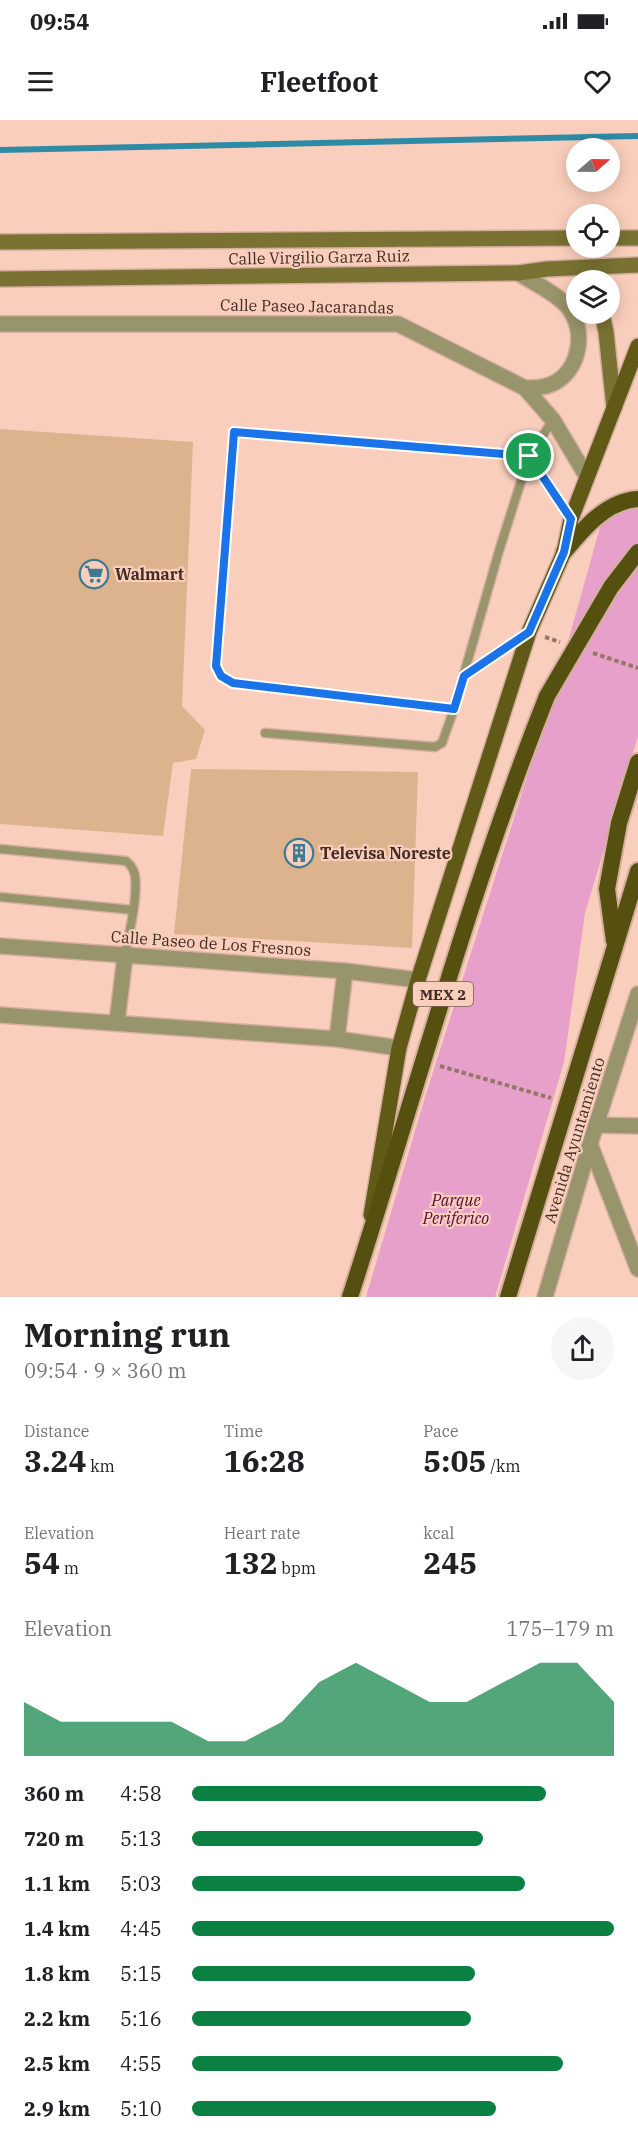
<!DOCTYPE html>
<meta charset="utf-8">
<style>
:root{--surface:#fff;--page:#f6f6f6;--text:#202124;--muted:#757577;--accent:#0b8043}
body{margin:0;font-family:"IBM Plex Serif",serif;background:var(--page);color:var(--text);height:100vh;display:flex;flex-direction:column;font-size:22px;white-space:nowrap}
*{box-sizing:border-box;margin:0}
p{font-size:20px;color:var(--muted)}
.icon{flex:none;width:33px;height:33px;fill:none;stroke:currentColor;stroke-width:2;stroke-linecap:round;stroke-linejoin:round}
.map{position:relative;height:1177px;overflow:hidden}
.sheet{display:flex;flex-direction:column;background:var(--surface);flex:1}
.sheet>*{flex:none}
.needle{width:39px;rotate:70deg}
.tools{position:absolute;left:566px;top:18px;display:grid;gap:12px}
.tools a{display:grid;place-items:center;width:54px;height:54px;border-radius:50%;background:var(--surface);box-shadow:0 3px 15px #0003;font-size:30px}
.pin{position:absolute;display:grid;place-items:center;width:51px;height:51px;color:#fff;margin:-26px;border:3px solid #fff;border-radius:50%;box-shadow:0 2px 6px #0007}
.round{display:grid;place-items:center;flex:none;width:63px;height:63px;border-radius:32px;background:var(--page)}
.overview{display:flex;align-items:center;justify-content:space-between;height:102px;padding:0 24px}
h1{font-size:33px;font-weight:800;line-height:45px}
.metrics{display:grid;grid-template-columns:repeat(3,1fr);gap:9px;height:102px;padding:6px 24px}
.metrics div{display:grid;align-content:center}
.metrics b{font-size:30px;font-weight:800}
.metrics small{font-size:16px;font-weight:400}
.metrics p{font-size:16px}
.chart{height:168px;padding:12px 24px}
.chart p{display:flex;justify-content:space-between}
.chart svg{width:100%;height:108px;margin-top:6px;fill:var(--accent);opacity:.7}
ul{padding:0 24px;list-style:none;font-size:20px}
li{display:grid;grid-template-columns:96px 72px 1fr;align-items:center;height:45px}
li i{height:15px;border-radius:8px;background:var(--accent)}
.status{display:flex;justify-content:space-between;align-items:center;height:42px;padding:0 30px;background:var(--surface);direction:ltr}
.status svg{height:16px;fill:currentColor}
header{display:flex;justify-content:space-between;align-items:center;height:78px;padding:0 24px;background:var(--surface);font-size:27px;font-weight:800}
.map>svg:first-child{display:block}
.green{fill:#e7a0ca}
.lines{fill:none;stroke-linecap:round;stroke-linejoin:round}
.stream{stroke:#2e8ba5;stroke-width:6}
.building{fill:#ddb38e}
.service-casing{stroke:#d5ae9e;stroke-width:11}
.minor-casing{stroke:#d5ae9e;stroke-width:18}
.secondary-casing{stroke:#d5ae9e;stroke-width:18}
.primary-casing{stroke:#d5ae9e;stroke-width:18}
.trunk-casing{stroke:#d5ae9e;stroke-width:20}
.path{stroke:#967669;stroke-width:4;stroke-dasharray:4.5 3;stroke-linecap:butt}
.service{stroke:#98946c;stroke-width:8}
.minor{stroke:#98946c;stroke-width:15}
.secondary{stroke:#797232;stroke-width:15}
.primary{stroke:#615a17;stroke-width:15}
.trunk{stroke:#565010;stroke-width:16}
.trunk-bridge-casing{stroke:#d5ae9e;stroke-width:20;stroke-linecap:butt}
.trunk-bridge{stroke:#565010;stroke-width:16}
.route-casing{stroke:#fff;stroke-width:12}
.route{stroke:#1a73e8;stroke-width:8}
.labels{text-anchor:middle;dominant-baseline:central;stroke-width:4.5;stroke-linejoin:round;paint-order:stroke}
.shield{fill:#facebc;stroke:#795d52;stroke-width:1.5}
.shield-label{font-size:15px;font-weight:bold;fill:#422d24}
.street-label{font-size:16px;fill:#422d24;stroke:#facebc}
.poi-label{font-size:16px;font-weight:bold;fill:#422d24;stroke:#facebc;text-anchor:start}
.park-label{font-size:16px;font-style:italic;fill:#580841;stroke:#facebc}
</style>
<div class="status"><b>09:54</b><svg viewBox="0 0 49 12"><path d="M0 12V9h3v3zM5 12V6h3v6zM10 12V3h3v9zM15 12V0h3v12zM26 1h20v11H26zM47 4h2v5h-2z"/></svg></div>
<header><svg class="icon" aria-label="menu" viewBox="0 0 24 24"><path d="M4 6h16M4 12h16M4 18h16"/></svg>Fleetfoot<svg class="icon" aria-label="heart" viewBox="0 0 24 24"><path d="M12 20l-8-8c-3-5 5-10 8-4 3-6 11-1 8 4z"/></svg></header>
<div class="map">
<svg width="638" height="1177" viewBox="0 0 638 1177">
<rect width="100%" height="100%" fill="#facebc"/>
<!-- green -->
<path class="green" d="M638 382V616L585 793 564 942 495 1177H366L426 974 552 579 602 400Z"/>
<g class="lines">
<!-- stream -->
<path class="stream" d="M0 30 638 16"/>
</g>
<!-- building -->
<path class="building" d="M0 309 193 322 182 586 205 610 196 639 173 643 163 716 0 704Z
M191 649 418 652 412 828 174 814Z"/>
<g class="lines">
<!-- service casing -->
<g class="service-casing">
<path id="service" d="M463 556 528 512
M454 589 233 563 221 556 216 546 234 312 529 336 571 399
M265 613 435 627 442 623 454 589 499 431 529 336 553 300
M0 729 126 741C131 745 134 749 135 756 138 778 129 813 125 836
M0 777 133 790"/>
</g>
<!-- minor casing -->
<g class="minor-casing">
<path id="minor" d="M518 153C534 163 556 173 568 187 587 211 580 251 552 264 543 268 535 268 525 268
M0 204H398L525 268 553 300 587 357
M0 826 345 851 418 860
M0 895 337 919 399 928
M117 902 125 836
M337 919 345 851
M597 1005 638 1006
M590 1024 638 1149
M545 1177 590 1024 638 874"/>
</g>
<!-- secondary casing -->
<g class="secondary-casing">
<path id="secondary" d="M609 118H638
M0 122 576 118
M0 159 518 153 547 149 638 145
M602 194 606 212 614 288"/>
</g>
<!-- primary casing -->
<g class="primary-casing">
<path id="primary" d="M371 1095 399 928 418 860 529 512 564 432 571 399 638 226"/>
</g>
<!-- trunk casing -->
<g class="trunk-casing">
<path id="trunk" d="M564 432C583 409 606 381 638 379
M614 821 607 769 619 703 638 642
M350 1177C415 976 469 772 547 576
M508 1177 638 751"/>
</g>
<!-- path -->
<path class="path" d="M545 517 560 522
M593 533 638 548
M440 946 551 978"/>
<!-- service -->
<use href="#service" class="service"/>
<!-- minor -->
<use href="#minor" class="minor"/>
<!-- secondary -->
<use href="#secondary" class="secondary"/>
<!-- primary -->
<use href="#primary" class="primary"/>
<!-- trunk -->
<use href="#trunk" class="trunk"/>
<!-- trunk-bridge casing -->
<g class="trunk-bridge-casing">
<path id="trunk-bridge" d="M547 576 611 467 638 432"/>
</g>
<!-- trunk-bridge -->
<use href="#trunk-bridge" class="trunk-bridge"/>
</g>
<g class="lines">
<!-- route casing -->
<g class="route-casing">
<path id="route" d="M234 312 529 336 571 399 564 432 529 512 464 556 454 589 233 563 221 556 216 546Z"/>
</g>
<!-- route -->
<use href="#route" class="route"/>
</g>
<!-- icons -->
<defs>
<g id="supermarket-ring" transform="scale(1.5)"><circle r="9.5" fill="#facebc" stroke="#3d7b91" stroke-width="1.5"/><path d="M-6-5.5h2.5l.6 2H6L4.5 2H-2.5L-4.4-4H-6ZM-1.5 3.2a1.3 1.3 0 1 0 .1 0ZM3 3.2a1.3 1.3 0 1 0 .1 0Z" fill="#3d7b91"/></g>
<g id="building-ring" transform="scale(1.5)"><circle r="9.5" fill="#facebc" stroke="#3d7b91" stroke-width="1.5"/><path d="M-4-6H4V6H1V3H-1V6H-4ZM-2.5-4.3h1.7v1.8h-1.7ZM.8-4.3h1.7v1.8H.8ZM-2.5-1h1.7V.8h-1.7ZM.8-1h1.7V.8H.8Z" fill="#3d7b91"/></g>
</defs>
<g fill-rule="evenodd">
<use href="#supermarket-ring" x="94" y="454"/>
<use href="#building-ring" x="299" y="733"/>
</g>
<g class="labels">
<!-- shield labels -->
<rect class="shield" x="413" y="862" width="60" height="24" rx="4.5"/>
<g class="shield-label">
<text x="443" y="874">MEX 2</text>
</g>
<!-- street labels -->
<g class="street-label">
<text transform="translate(319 137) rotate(-1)">Calle Virgilio Garza Ruiz</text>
<text transform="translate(307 186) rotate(1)">Calle Paseo Jacarandas</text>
<text transform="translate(211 823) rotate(4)">Calle Paseo de Los Fresnos</text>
<text transform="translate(574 1020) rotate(-73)">Avenida Ayuntamiento</text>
</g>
<!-- poi labels -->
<g class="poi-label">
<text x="115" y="454">Walmart</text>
<text x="320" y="733">Televisa Noreste</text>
</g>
<!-- park labels -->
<g class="park-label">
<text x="456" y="1080">Parque<tspan x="456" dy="18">Periferico</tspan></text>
</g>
</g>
</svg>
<div class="tools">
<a><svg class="needle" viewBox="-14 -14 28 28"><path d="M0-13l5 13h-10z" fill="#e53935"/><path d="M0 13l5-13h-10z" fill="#757577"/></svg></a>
<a><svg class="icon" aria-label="locate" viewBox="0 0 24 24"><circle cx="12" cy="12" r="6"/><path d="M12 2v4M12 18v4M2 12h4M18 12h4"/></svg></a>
<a><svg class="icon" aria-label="layers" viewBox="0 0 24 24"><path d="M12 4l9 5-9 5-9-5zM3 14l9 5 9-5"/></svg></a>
</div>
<div class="pin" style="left:529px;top:336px;background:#1e9e55"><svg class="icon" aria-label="arrive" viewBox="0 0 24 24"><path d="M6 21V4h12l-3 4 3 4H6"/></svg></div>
</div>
<section class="sheet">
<div class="overview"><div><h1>Morning run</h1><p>09:54 · 9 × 360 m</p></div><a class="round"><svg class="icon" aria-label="share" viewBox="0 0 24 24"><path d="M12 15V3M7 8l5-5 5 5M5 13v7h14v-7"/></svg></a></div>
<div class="metrics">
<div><p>Distance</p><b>3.24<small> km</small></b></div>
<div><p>Time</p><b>16:28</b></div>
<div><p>Pace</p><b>5:05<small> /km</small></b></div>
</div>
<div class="metrics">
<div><p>Elevation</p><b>54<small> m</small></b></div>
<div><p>Heart rate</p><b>132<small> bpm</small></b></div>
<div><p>kcal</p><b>245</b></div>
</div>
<div class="chart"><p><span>Elevation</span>175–179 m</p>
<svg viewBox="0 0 160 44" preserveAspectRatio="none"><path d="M0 44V22L10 30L20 30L30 30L40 30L50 38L60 38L70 30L80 14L90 6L100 14L110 22L120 22L130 14L140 6L150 6L160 22V44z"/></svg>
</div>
<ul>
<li><b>360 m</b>4:58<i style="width:84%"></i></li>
<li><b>720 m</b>5:13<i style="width:69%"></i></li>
<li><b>1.1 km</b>5:03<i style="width:79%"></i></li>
<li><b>1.4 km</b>4:45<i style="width:100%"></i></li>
<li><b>1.8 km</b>5:15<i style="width:67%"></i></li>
<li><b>2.2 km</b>5:16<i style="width:66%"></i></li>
<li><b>2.5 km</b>4:55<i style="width:88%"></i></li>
<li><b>2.9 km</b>5:10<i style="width:72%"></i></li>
</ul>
</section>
